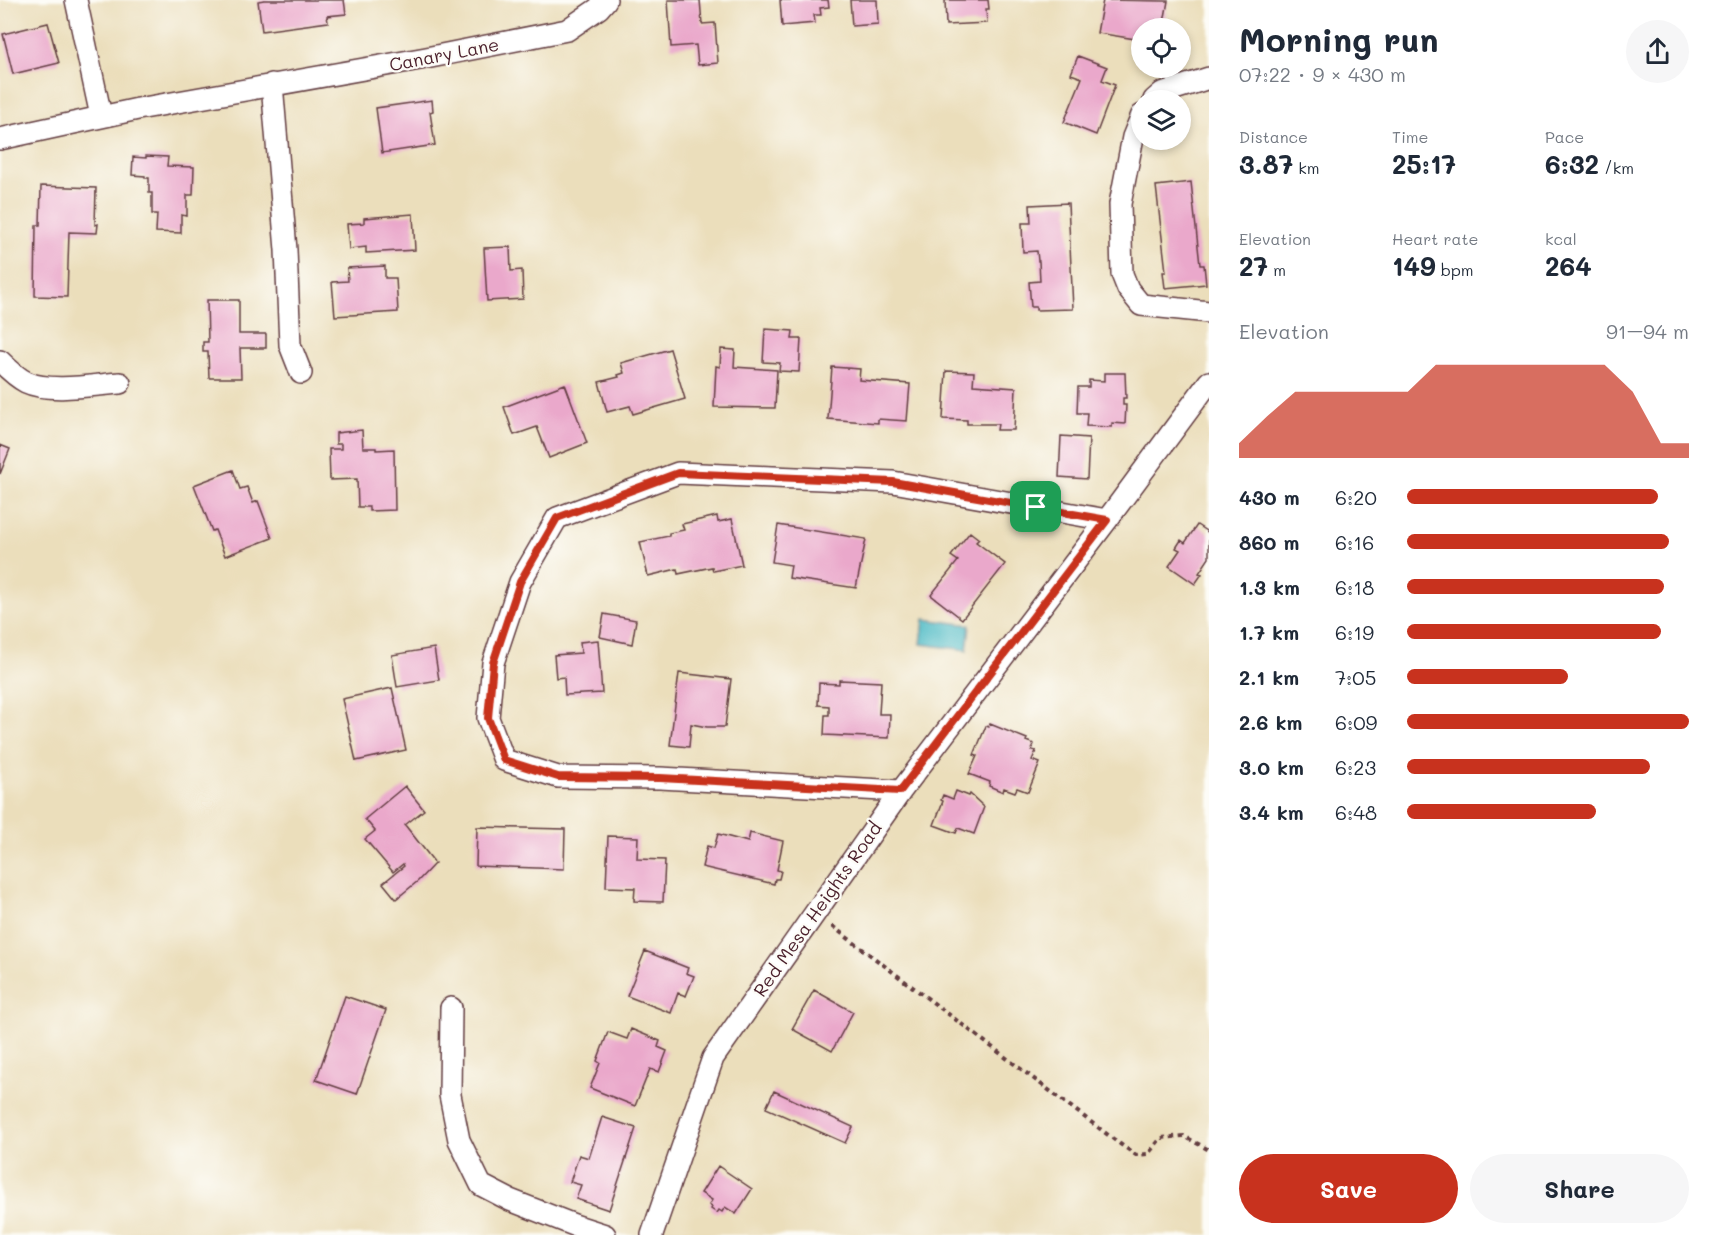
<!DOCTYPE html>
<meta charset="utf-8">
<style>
:root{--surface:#fff;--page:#f6f6f7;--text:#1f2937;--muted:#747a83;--accent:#c8321e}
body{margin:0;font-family:Mali,sans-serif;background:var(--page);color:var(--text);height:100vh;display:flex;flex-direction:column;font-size:22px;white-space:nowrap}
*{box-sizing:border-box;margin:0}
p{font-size:20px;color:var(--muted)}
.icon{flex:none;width:33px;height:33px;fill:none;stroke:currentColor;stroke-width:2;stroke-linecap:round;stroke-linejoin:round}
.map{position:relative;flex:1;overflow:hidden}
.details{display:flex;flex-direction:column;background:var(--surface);width:510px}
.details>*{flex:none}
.controls{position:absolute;left:1131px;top:18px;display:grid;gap:12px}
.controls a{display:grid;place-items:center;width:60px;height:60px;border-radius:50%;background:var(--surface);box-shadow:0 3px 9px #0003;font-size:30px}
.pin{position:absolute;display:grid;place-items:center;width:51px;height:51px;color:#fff;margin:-26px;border-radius:12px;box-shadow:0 3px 9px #0006}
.round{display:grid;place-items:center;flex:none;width:63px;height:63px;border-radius:32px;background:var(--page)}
.headline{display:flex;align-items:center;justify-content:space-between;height:102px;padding:0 30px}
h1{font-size:33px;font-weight:700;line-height:45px}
.stats{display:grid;grid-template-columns:repeat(3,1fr);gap:9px;height:102px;padding:6px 30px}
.stats div{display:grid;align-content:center}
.stats b{font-size:26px;font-weight:700}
.stats small{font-size:16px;font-weight:400}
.stats p{font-size:16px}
.chart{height:168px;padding:12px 30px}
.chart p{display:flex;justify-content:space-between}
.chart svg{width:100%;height:108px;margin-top:6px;fill:var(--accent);opacity:.7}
.cta{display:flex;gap:12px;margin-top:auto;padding:12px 30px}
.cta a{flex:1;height:69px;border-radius:36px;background:var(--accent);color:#fff;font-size:24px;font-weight:700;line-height:69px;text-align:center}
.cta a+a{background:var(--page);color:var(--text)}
ul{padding:0 30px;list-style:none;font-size:20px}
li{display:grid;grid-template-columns:96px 72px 1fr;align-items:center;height:45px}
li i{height:15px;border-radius:8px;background:var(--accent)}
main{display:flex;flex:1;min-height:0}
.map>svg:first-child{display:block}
.water{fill:#4cbac5;stroke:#4b6c78;stroke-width:1.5}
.building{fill:#eaa8cb}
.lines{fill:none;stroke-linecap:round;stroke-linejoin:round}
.minor-casing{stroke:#623c41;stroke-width:24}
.path{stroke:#623c41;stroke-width:4;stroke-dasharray:4.5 4.5;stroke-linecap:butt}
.minor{stroke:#fff;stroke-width:21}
.route-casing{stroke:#fff;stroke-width:12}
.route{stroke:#c8321e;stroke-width:8}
.labels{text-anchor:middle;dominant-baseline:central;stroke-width:4.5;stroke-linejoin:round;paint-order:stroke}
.street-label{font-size:18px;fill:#4a1f2b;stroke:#fdfcf7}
</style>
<main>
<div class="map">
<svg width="1209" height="1235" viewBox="0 0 1209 1235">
<rect width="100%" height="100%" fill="#fdfcf7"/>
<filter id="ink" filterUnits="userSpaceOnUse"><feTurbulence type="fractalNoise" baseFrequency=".0167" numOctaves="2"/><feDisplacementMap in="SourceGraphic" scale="12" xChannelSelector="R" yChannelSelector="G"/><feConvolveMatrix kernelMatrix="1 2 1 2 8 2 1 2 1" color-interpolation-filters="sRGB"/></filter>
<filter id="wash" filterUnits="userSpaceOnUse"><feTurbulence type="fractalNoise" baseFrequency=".008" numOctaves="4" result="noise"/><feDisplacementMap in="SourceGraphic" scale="24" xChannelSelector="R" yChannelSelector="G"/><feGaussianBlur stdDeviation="1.35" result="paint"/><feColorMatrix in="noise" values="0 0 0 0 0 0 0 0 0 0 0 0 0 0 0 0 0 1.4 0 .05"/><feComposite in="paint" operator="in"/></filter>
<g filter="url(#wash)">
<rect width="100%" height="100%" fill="#ebdebb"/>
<!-- water -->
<path class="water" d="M924 619 970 625 967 650 921 644Z"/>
<g id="blocks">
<!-- building -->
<path class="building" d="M264 0H344L346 14 327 16 328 22 262 31 258 1Z
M668 0H700L702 24 715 23 718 63 698 65 696 45 671 47Z
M780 0H828L829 7 820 8 821 15H814L815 23 782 26Z
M850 0H877L878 24 852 26Z
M945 0H988L989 9H986L987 23 946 25Z
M1103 0 1168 1 1163 28H1142V40L1097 33Z
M48 23 59 63 13 74 3 34Z
M1078 56 1107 67 1102 80 1115 85 1096 135 1064 122 1082 78 1071 74Z
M432 100 433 111 430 112 435 145 382 153 376 108Z
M146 156 168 157 167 166 194 167 193 195H187V216L181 215V233L156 232 157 214H152V193H149V178H145V176L132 175 133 157 146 158Z
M1191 182 1200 265H1204L1206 284 1165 288 1163 272H1166L1156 186Z
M41 186 96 188 95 225 98 224 97 233 69 232 67 297 35 296 36 225H40Z
M1068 203 1073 309 1036 310V307H1031L1029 282 1040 281 1039 261H1038L1037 251 1023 252 1022 223H1031L1030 205Z
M413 214 415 250 366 253V247L349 249 347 224 364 223V218Z
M510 247 511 271 522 270 523 299 487 301 484 248Z
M385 266V278H396L398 312 335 316 332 282 348 281 347 268Z
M207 300H239V334H266V348H240L241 378H209L208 352H203V342H208Z
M765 329 793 331 792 339H801L799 372 779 371 780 363 763 362Z
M670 349 685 399 633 414 630 406 607 412 599 382 619 377 618 375 624 373 621 363Z
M721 349 735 350 734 367 777 370 775 408 714 407 716 366 720 367Z
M832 367 860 369 859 380 910 384 907 421 878 419V423L828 419Z
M946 371 974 372 973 385 1016 388 1014 430H997L998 424H967V420L943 419Z
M1104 373H1125L1126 398H1123V405H1126L1125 424 1112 423V427L1086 426 1087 413H1077L1078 387H1089V380L1104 381Z
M565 384 587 443 549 458 537 427 514 435 504 407Z
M362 430 363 448H376V450L394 449 395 510 369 511V507H358L357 479 330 480 329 449H341V444H336V433Z
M1061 436 1089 438 1087 479 1059 477Z
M0 445 10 449 0 474Z
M233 470 240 489 247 487 253 503 258 501 272 538 225 556 215 530 212 531 194 485Z
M717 516 718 522 732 519 742 565 713 571 712 567 678 574 677 569 648 576 640 542 669 536V533L684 530 682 524Z
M778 525 866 539 856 588 789 578 791 565 772 562Z
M1197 525 1209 533V558L1199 573 1202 574 1195 584 1169 566 1180 550 1176 548 1181 540 1185 543Z
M970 532 979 539 976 542 1005 564 962 619 931 595 958 561 951 556Z
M604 614 636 620 632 644 600 637Z
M598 640 602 693 565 695 564 677 556 678 554 655 581 653 580 642Z
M434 648 439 680 397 687 392 655Z
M679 673 731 679 725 727H707L691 724 689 747 670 745Z
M839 680 881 682 879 714H890L889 738 824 735 825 715H829V706L818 705 819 683 839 684Z
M392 688 406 750 356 761 342 699Z
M990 724 1027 739 1026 741 1034 744 1032 750 1036 751 1032 760 1040 763 1028 792 1017 788 1015 792 1004 788 1003 792 989 786 990 782 969 774 977 756 974 755 986 726 989 727Z
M405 786 424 810 405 825 435 863 418 881 396 899 383 883 404 866 403 864 393 872 365 839 375 831 365 819Z
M956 791 969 796 970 794 984 807 974 834 958 828 956 833 934 825 943 801 941 800 943 795 953 799Z
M477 827 565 829 564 869 476 866Z
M750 833 783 841 777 870 781 871 779 879H775L774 884 702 867 707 846 714 848 718 834 748 842Z
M608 836 638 837 637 859 665 860 663 902 634 901 635 888 606 887Z
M645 951 688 968 686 973 694 976 686 996 678 993 671 1013 627 996Z
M814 990 853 1012 832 1051 792 1029Z
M345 996 386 1010 357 1094 316 1080Z
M631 1029 660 1041 658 1047 667 1051 659 1072 650 1069 635 1106 590 1088 600 1063 597 1061 608 1032 627 1039Z
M774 1091 853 1127 845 1143 766 1108Z
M602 1117 636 1128 609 1210 576 1199 581 1185 570 1182 579 1155 589 1158Z
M718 1166 752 1189 736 1214 725 1207 722 1212 719 1210 717 1213 711 1209 712 1207 709 1205 712 1200 701 1193Z"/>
</g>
</g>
<g filter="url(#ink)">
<use href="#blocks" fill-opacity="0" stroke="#623c41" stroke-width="1.5"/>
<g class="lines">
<!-- minor casing -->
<g class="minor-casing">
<path id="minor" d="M76 0 101 116
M272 84 286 250 290 345 301 373
M1154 100 1162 93 1209 78
M1142 115 1133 137 1120 204 1122 274 1128 289 1141 305 1209 312
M0 139 138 109 426 58 567 30 599 8 606 0
M0 361C8 369 16 377 26 382 49 393 94 385 120 383
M901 791 660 778 558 777 504 760 488 718 493 663 520 582 557 518 678 473 893 482 1107 520
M451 1008 450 1095 459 1140 481 1185 510 1200 574 1225 605 1235
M652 1235 713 1058 901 791 1107 520 1209 382"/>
</g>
<!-- path -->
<path class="path" d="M832 926 1120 1144 1136 1155 1148 1154 1161 1138 1184 1136 1209 1150"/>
<!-- minor -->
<use href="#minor" class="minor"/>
</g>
</g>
<g class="lines" filter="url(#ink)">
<!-- route casing -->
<g class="route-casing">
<path id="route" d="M678 473 893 482 1107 520 900 791 660 778 558 777 504 760 488 718 493 663 520 582 557 518Z"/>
</g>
<!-- route -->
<use href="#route" class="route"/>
</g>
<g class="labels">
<!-- street labels -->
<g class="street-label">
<text transform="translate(444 54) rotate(-11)">Canary Lane</text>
<text transform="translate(817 909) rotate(-55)">Red Mesa Heights Road</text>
</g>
</g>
</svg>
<div class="controls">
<a><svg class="icon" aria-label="locate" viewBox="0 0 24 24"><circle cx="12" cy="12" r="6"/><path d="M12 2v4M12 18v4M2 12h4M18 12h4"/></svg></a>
<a><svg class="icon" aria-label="layers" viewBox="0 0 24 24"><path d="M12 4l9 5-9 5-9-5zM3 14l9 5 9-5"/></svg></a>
</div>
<div class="pin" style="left:1036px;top:507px;background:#1e9e55"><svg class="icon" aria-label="arrive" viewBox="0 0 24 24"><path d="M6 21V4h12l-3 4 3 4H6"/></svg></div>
</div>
<section class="details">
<div class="headline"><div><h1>Morning run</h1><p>07:22 · 9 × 430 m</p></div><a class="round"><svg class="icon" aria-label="share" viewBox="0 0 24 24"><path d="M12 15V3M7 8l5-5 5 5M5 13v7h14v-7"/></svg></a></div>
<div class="stats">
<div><p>Distance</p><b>3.87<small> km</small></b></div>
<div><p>Time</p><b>25:17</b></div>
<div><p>Pace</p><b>6:32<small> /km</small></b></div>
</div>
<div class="stats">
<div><p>Elevation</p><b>27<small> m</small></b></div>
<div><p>Heart rate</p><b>149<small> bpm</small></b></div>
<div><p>kcal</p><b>264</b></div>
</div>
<div class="chart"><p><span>Elevation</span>91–94 m</p>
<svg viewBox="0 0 160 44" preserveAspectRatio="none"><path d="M0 44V38L10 27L20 17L30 17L40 17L50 17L60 17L70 6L80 6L90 6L100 6L110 6L120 6L130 6L140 17L150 38L160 38V44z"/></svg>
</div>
<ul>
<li><b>430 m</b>6:20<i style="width:89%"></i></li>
<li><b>860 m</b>6:16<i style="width:93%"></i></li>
<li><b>1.3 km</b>6:18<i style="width:91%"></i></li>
<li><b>1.7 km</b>6:19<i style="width:90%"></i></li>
<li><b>2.1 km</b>7:05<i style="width:57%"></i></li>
<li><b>2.6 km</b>6:09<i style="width:100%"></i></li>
<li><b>3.0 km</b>6:23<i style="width:86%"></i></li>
<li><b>3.4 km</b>6:48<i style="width:67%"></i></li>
</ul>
<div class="cta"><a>Save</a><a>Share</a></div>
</section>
</main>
